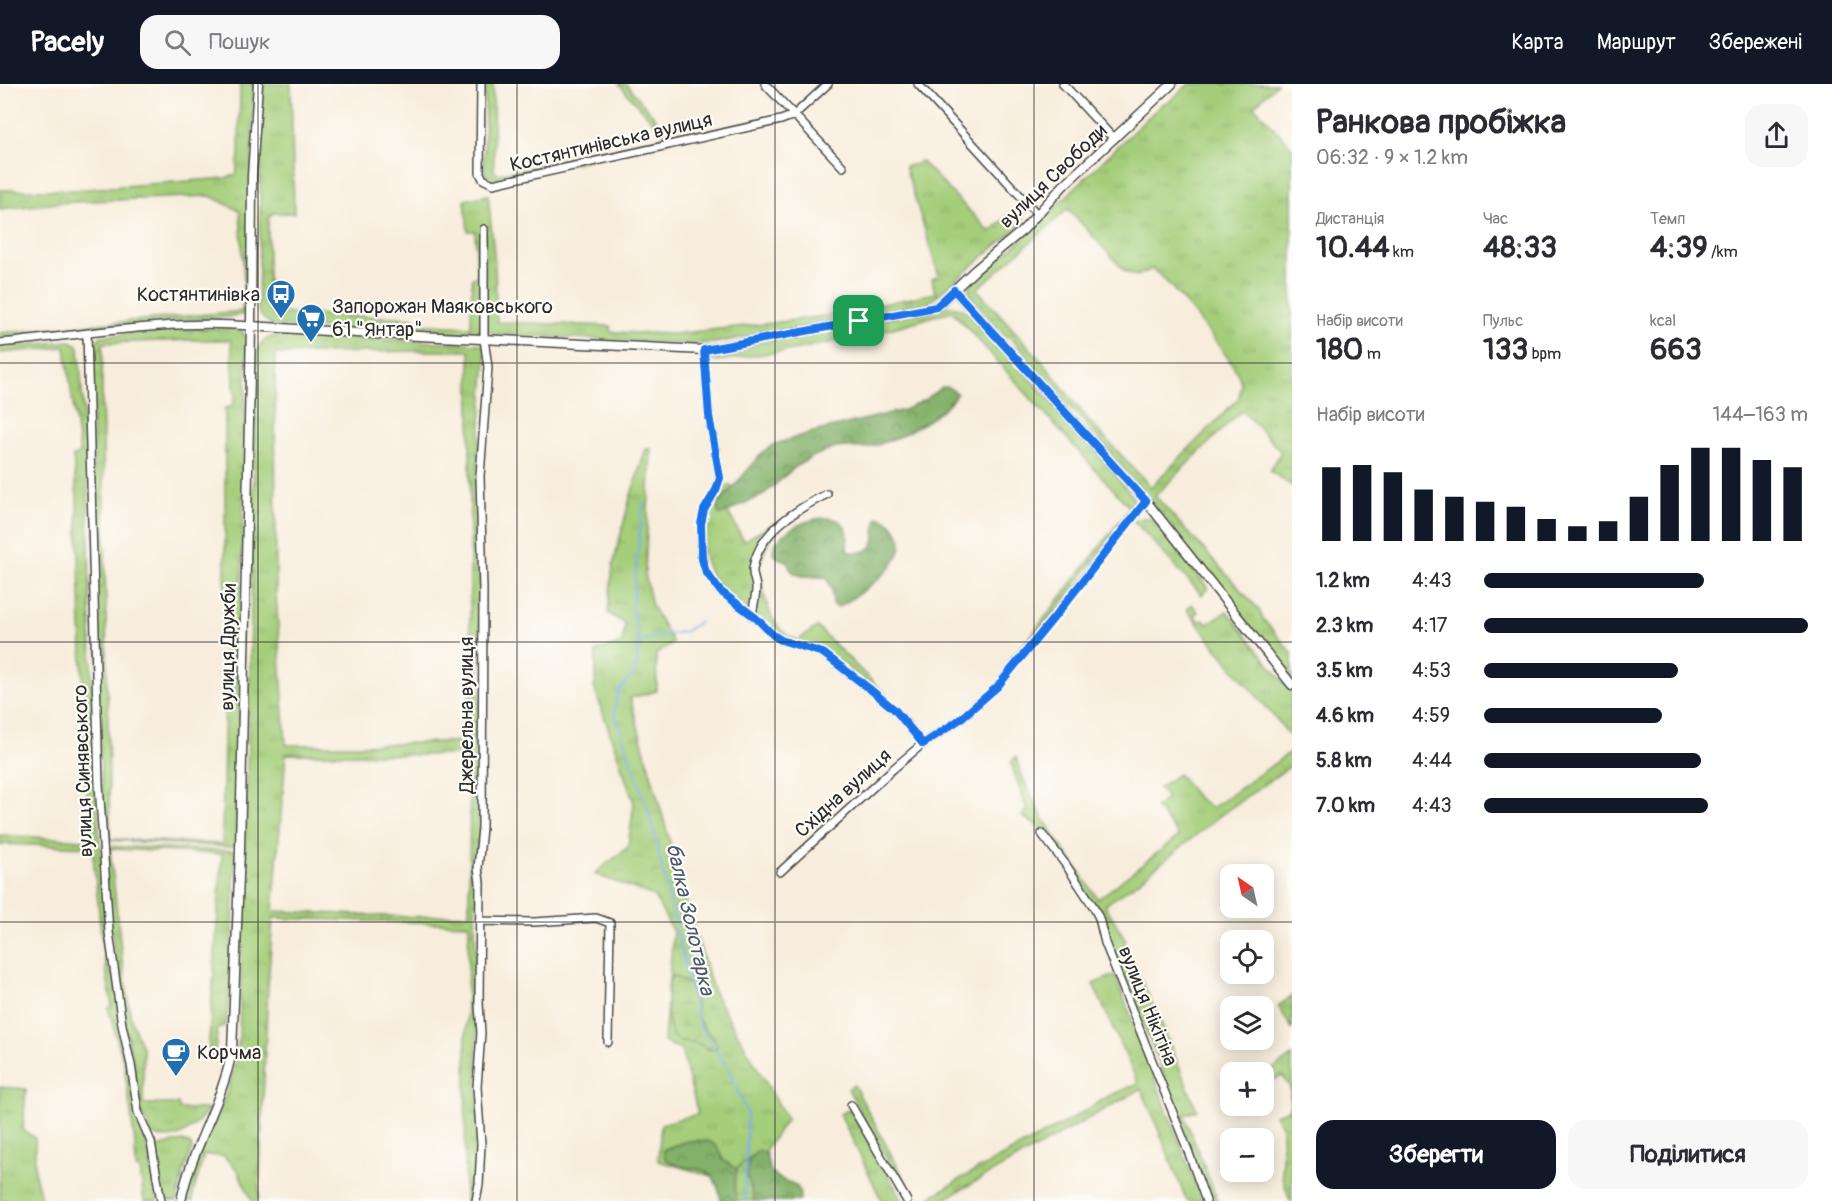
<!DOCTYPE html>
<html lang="uk">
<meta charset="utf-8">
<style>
:root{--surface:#fff;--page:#f7f7f7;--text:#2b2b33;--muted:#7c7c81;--accent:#111827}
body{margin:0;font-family:Pangolin,sans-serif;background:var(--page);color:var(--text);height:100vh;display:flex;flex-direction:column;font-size:22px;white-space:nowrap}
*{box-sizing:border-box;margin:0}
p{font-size:20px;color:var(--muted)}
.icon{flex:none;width:33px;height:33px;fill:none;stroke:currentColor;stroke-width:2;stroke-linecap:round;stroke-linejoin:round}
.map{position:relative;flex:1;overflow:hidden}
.sheet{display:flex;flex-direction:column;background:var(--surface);width:540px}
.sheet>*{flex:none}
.needle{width:39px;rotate:326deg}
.controls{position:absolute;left:1220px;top:780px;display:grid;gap:12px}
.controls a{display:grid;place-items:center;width:54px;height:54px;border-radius:12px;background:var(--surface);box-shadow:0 3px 15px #0003;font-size:30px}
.pin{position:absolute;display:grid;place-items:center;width:51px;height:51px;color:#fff;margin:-26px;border-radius:12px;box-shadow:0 3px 9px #0006}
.round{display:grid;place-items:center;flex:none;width:63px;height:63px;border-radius:18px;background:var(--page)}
.head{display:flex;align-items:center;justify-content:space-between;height:102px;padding:0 24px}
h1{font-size:33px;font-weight:800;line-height:45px}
.stats{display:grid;grid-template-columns:repeat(3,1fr);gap:9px;height:102px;padding:6px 24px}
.stats div{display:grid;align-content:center}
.stats b{font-size:30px;font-weight:800}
.stats small{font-size:16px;font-weight:400}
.stats p{font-size:16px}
.chart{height:168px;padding:12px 24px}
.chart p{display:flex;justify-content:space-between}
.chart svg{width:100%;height:108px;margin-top:6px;stroke:var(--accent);stroke-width:6}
.button{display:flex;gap:12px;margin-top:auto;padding:12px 24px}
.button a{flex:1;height:69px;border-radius:18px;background:var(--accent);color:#fff;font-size:24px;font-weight:800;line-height:69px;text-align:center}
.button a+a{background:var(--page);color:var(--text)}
ul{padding:0 24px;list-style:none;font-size:20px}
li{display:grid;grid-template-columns:96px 72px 1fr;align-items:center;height:45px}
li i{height:15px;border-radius:8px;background:var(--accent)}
header{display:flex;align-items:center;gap:36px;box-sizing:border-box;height:84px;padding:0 30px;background:var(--accent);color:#fff}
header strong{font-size:28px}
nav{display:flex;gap:33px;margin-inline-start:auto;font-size:21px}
.search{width:420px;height:54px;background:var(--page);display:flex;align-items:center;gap:15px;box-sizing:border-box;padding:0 21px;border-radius:18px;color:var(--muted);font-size:22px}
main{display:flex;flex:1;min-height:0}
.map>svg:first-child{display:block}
.grass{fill:url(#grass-tufts);stroke:#687c52;stroke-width:1.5;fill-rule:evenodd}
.forest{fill:url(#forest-crowns);stroke:#576e4a;stroke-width:1.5}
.wetland{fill:url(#wetland-marsh);stroke:#687c52;stroke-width:1.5}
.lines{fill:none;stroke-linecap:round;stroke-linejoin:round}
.stream{stroke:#7eade8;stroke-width:2}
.minor-casing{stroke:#4a4846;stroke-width:10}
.tertiary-casing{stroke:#4a4846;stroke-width:11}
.minor{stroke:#fff;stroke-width:7}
.tertiary{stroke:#fff;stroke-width:8}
.route-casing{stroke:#fff;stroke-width:12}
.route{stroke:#1a73e8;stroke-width:8}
.grid{fill:none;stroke:#2b2b2b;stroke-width:1.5;stroke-opacity:0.55}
.labels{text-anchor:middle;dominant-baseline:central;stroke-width:4.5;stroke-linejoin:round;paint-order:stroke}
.street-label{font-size:20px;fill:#2b2b2b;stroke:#fdfcf7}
.poi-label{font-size:20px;fill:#2b2b2b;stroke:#fdfcf7;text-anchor:start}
.water-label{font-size:21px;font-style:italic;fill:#48586d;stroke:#fdfcf7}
</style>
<header>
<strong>Pacely</strong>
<div class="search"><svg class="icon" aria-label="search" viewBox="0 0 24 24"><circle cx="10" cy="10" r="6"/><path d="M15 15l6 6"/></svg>Пошук</div>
<nav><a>Карта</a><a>Маршрут</a><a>Збережені</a></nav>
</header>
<main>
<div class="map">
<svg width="1292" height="1117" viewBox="0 0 1292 1117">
<defs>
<pattern id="grass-tufts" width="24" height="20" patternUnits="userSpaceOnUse" patternTransform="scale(1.5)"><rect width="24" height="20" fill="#a4ce79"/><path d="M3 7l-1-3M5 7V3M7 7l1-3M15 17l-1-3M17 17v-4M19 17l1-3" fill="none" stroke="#8db169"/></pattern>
<pattern id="forest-crowns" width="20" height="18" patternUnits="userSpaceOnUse" patternTransform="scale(1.5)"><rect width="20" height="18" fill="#83b169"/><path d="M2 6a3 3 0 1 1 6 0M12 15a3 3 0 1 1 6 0" fill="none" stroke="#6b9057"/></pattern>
<pattern id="wetland-marsh" width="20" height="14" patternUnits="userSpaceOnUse" patternTransform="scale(1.5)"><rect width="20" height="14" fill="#a4ce79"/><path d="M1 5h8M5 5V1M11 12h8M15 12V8" fill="none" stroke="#8db169"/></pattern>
</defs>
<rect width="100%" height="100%" fill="#fdfcf7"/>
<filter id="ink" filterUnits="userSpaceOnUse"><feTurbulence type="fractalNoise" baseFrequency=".0167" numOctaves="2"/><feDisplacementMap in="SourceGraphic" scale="12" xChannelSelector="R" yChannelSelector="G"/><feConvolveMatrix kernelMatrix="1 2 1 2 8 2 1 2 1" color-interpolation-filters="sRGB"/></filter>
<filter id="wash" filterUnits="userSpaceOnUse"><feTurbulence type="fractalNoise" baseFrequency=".008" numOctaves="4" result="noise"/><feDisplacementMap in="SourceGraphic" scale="24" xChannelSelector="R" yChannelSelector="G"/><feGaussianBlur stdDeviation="1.35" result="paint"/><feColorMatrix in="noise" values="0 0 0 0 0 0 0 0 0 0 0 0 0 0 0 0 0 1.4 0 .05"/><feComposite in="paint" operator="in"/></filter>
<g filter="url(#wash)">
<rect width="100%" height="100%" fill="#f8eddc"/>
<!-- grass -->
<path class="grass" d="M240 0H254L248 204 245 230 228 233 96 244 0 255V249L242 227 244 196 240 127 210 112 70 118 0 125V106H74L225 94 236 91 239 71Z
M262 0H291L294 129H273L268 135V223L274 225 276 229 413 234V240L471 243 472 194 477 193 475 147H468L465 116 488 111 495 181 497 238 611 242V248L674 250 773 239 825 232 935 209 932 195 939 192 905 82 915 81 921 77 990 148 1019 122 1023 123 1024 134 1021 141 928 219 714 259 694 260 493 250 488 246 486 236 485 147H480L481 246 475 250 273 242 262 233 258 227Z
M485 0H493L494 87 498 90 664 55V50L619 0H626L668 49 670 55 667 58 503 95H495L486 91 484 86Z
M1189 0H1277L1254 22 1292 63V402L1270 387 1281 368 1245 329 1240 328 1155 412 1259 526 1263 535 1292 569V596L1171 444 1172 442 1099 355 1023 272V267L1009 252H1005L970 211 969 203 975 194 1020 157 1162 20 1171 16ZM1068 125 1125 187 1137 192 1152 185C1166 192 1235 279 1240 295 1242 301 1240 308 1239 314L1151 403 1089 337 1045 281 977 205Z
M950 222C962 222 980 235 984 246 988 255 992 263 1003 265L1098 369 1129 408 1139 423 1137 427 1115 449 1021 572 1016 571 1130 424 952 227 872 250 793 266 708 278V269Z
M227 244 241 246 247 255 236 760 231 763 106 756 101 689 91 291C91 277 89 260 102 252L168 246ZM194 256H231L235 312 232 323 225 324V606L222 760 110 755 102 304 103 259Z
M280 251 483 260 486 274 477 389 480 475 479 754 475 776 478 800 475 829 479 1064 477 1100 474 1117H465L466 952 469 840 273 834 268 900 259 1112 257 1117H252L238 1087 224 1072 204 1071 193 1109V1117H186C191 1078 214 1044 227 1008 234 990 237 971 239 953L250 587 256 269C261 256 268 253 280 251ZM418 267H470V657L362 661H286L276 511 275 270ZM286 670 470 671 469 830 410 833 273 827Z
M71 257 78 261 79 264 87 376 94 674 106 849 158 1117H144L140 1085 136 1084 135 1060 124 979 108 924 112 923 103 867 92 763 0 760V751L84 756 91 754 86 701 77 414 73 372 80 370 65 263 0 269V263Z
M646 365H651L645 490 652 522 673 559 656 570 657 607 630 614 694 845 714 909 787 1035 764 1068 758 1067 736 1085 723 1076C715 1047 684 1056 663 1066L665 1074 705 1086 712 1092 658 1077 661 1040 698 1030 681 965 664 958 667 918 670 939 674 952 697 959 708 965 715 956C710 951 702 945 699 938 690 915 707 905 672 892L669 896 673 848 654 812 594 790 628 763 634 719 594 603C599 592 594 579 596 567L622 559 625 540 608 529 613 481 630 414Z
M722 401 731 402V406C724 414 714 418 719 430L728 428 744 457 774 439 781 443 771 454 758 482C764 508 768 548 798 556L817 543 889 614 829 570 779 552 716 499C703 480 698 453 705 430 708 420 717 411 722 401Z
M1143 434H1150L1157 440 1208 504 1202 511 1134 437Z
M1192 520 1198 528 1194 531 1200 538 1204 535 1207 540 1227 527 1292 609V654L1218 566 1187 526Z
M1292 667V681L1222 730 1138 798 1105 821 1126 857 1124 859 1159 934 1197 1026 1184 1031 1218 1117H1209L1158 975 1112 869 1098 827 1042 745 1022 732 1027 726 1011 679 1016 673C1030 725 1068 770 1098 815L1179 752 1156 723 1167 714 1159 704 1178 690 1197 713 1212 724Z
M104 762 235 767 232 885 226 941 218 944 215 966 211 972 208 973 222 770 110 765 122 875 131 935 143 966V1020H178L179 1025H210C193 1043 179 1061 152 1051L141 1027 132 971 124 936 111 847Z
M1115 891 1202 1117H1187C1171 1080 1158 1041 1141 1005L941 1117H924L962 1094 1061 1041 1109 1012 1138 999 1093 900Z
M1292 912V945L1278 922Z
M1292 972V1117H1290L1282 1093V1042L1275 1031 1290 1025V1003L1283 992 1263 1000V992Z
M854 1001 916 1117H910L848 1005Z
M0 1003 26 1005 23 1046 35 1054V1090L40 1110V1117H0Z
M850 1025 903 1117H882L840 1030Z
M183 1057 191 1061 192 1065 183 1090 177 1117H164L155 1063Z"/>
<!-- forest -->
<path class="forest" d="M942 303H948L957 309C942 333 896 357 869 363 861 365 854 363 846 363 833 363 818 370 807 376 790 384 779 399 764 410 756 416 747 417 739 422 732 425 726 431 719 430L717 422 763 368 773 361 809 349 904 326 924 316Z
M881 433C887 436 892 440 896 446 918 474 861 509 840 522L837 523 833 520 832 505 826 494C812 491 789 497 788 477 784 476 778 475 775 472 761 455 830 415 846 444 851 453 845 459 848 467 853 469 857 469 862 468 880 463 873 448 877 434Z
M688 1057C707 1055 718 1056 723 1076L736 1085 735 1094 737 1117H721C713 1068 689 1095 665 1074L663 1066Z
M758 1067 765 1068C768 1075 767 1084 773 1090 785 1103 801 1092 800 1117H754C749 1099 739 1080 758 1067Z"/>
<!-- wetland -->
<path class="wetland" d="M672 892C704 903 691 914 699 936 702 945 711 952 717 959L718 961 715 966C707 966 703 962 697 959 690 956 679 960 674 953 666 941 664 902 672 892Z
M748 1076 747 1091 754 1117H737C734 1101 731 1084 748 1076Z"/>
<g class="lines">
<!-- stream -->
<path class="stream" d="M643 419 632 523 639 560 637 578 634 590 619 606 614 627 649 728 699 941 729 986 747 1029 745 1117
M639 560 647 555 686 547 700 537"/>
</g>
</g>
<g filter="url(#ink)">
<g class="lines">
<!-- minor casing -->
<g class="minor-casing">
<path id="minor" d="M481 0 480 89 483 95 493 100 781 36 794 31 828 0
M765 0 843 83
M918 0 1037 130
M1063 0 1114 55
M87 250 99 700 109 848 122 941 131 981 138 1028 151 1058 161 1117
M0 259C83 251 168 235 251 242
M704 266 709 332 720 394 716 406 704 427 701 440 702 475 706 488 720 507 756 534 773 551 781 556 823 569 871 606 895 626 923 660
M752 532C753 523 756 513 756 504 756 497 752 492 753 485 758 448 797 425 827 410
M1042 750 1066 781 1093 822 1099 834 1105 859 1187 1064 1206 1117
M780 788 893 685 920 662 959 636 997 603 1146 417
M479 837 534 838 596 834 610 839 608 958
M851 1021 907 1117
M476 1117 479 1100 481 1060 477 1003 481 949 479 920 480 798 478 784 482 744 483 505 480 392 488 283 484 255V145"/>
</g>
<!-- tertiary casing -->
<g class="tertiary-casing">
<path id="tertiary" d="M954 206 1146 417 1292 601
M251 242 357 249 704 266 936 223 975 186 1023 146 1063 102 1172 0
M181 1117C191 1065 222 1020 232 967L240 766 251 242 252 92 258 0"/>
</g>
<!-- minor -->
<use href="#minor" class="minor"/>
<!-- tertiary -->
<use href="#tertiary" class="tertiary"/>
</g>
</g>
<g class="lines" filter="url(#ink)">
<!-- route casing -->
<g class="route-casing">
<path id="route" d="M954 206 1146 417 1056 531 997 603 959 636 923 660 895 626 871 606 823 569 781 556 773 551 756 534 720 507 706 488 702 475 701 440 704 426 716 406 720 394 709 332 704 266 936 223Z"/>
</g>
<!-- route -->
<use href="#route" class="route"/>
</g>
<!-- grid -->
<path class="grid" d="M258 0V1117M517 0V1117M775 0V1117M1034 0V1117M0 279H1292M0 558H1292M0 838H1292"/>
<!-- icons -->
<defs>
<g id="bus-pin" transform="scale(1.5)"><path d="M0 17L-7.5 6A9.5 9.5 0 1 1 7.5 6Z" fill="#1f6fb2" stroke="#fdfcf7"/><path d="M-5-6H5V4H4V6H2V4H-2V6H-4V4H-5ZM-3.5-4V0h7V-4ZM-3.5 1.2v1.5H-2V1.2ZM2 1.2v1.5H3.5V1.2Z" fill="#fff"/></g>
<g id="supermarket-pin" transform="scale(1.5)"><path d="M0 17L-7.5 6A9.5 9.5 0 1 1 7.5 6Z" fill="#1f6fb2" stroke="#fdfcf7"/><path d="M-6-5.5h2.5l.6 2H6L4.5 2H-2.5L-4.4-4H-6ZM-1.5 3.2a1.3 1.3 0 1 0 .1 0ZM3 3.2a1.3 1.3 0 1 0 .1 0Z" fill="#fff"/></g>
<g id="cafe-pin" transform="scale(1.5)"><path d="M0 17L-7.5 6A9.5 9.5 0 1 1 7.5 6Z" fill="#1f6fb2" stroke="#fdfcf7"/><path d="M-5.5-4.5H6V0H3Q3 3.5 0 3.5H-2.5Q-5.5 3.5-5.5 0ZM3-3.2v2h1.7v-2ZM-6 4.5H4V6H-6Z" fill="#fff"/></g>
</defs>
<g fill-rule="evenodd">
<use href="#bus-pin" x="281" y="210"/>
<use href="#supermarket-pin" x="311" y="234"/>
<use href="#cafe-pin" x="176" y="968"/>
</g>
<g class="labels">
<!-- street labels -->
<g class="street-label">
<text transform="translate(611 58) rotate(-13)">Костянтинівська вулиця</text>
<text transform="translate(1053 92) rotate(-44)">вулиця Свободи</text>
<text transform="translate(228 563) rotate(-89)">вулиця Дружби</text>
<text transform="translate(466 631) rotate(-90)">Джерельна вулиця</text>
<text transform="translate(83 687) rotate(-92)">вулиця Синявського</text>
<text transform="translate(843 709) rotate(-42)">Східна вулиця</text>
<text transform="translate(1148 922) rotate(68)">вулиця Нікітіна</text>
</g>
<!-- poi labels -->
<g class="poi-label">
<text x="260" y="210" text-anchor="end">Костянтинівка</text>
<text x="332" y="222">Запорожан Маяковського<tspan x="332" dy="23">61 "Янтар"</tspan></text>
<text x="197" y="968">Корчма</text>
</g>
<!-- water labels -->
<g class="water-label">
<text transform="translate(690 835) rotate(77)">балка Золотарка</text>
</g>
</g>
</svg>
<div class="controls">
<a><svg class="needle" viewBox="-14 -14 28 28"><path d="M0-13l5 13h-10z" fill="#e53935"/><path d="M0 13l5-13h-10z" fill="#7c7c81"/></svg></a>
<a><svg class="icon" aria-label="locate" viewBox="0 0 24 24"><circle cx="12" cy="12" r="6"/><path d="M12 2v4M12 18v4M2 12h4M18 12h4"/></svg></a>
<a><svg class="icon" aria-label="layers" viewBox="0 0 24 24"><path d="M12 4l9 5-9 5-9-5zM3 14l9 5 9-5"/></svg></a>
<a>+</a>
<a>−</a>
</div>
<div class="pin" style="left:859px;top:237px;background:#1e9e55"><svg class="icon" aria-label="arrive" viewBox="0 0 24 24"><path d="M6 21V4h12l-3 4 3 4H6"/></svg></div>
</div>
<section class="sheet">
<div class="head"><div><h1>Ранкова пробіжка</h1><p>06:32 · 9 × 1.2 km</p></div><a class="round"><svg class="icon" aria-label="share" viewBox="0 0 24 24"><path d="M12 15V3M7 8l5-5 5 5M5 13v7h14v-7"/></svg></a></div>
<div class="stats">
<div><p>Дистанція</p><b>10.44<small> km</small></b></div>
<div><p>Час</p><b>48:33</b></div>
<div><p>Темп</p><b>4:39<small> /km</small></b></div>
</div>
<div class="stats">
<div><p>Набір висоти</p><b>180<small> m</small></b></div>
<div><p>Пульс</p><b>133<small> bpm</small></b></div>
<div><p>kcal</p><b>663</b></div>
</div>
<div class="chart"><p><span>Набір висоти</span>144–163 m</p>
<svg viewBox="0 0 160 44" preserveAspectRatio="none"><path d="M5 44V14M15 44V13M25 44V16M35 44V23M45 44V26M55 44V28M65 44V30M75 44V35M85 44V38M95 44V36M105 44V26M115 44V13M125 44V6M135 44V6M145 44V11M155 44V14"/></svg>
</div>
<ul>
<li><b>1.2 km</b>4:43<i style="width:68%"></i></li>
<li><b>2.3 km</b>4:17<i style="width:100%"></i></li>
<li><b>3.5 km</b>4:53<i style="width:60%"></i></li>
<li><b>4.6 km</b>4:59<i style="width:55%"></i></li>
<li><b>5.8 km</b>4:44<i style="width:67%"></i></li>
<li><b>7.0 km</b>4:43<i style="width:69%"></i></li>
</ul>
<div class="button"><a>Зберегти</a><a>Поділитися</a></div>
</section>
</main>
